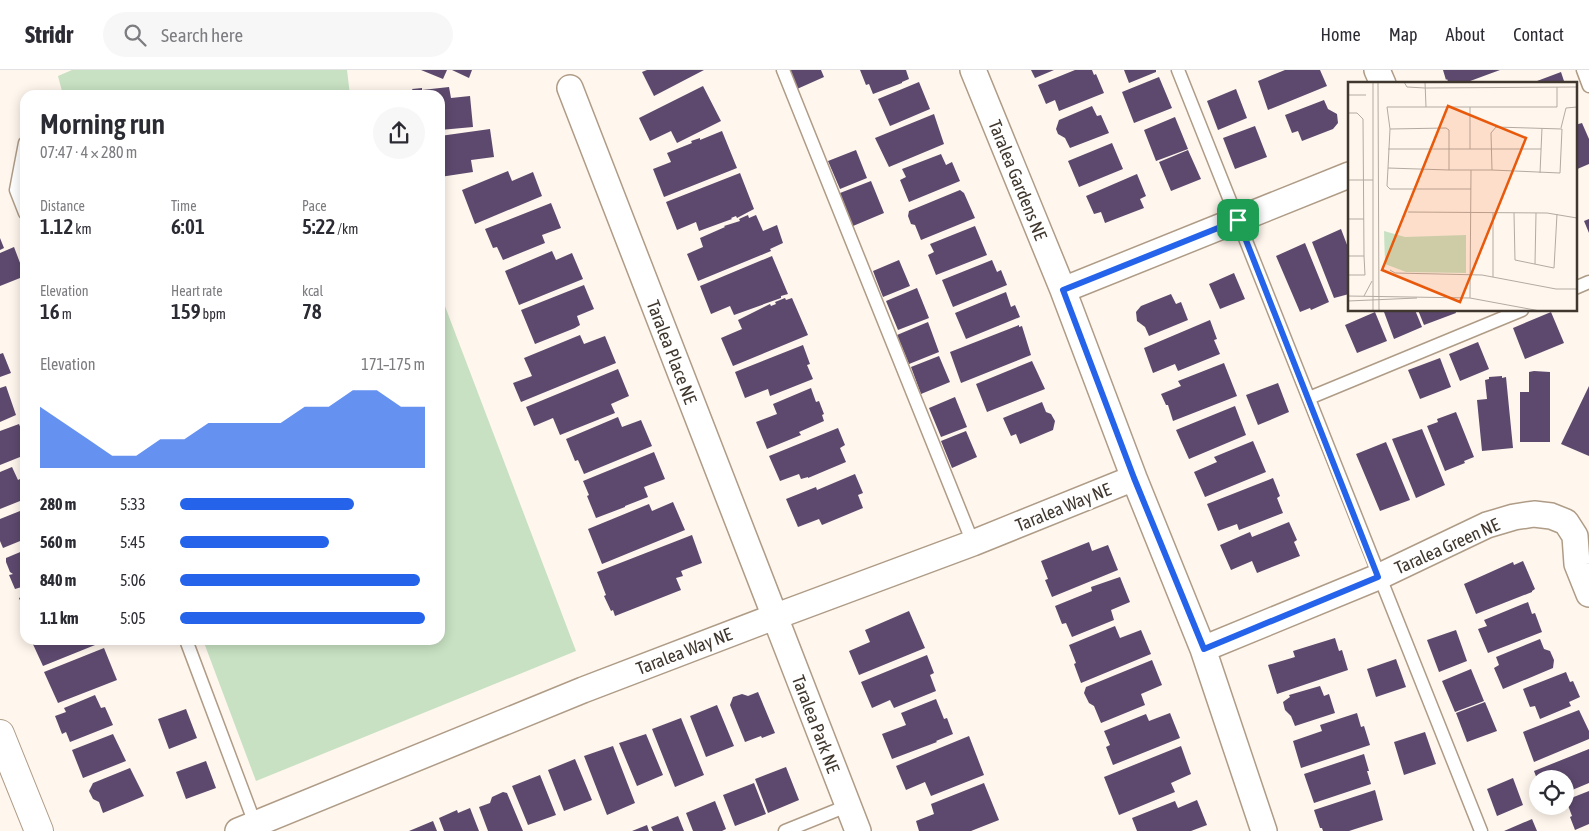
<!DOCTYPE html>
<meta charset="utf-8">
<style>
:root{--surface:#fff;--page:#f7f7f7;--text:#2b2b33;--muted:#7c7c81;--line:#e1e1e2;--accent:#2563eb}
body{margin:0;font-family:"Asap Condensed",sans-serif;background:var(--page);color:var(--text);height:100vh;display:flex;flex-direction:column;font-size:19px;white-space:nowrap}
*{box-sizing:border-box;margin:0}
p{font-size:16px;color:var(--muted)}
.icon{flex:none;width:28px;height:28px;fill:none;stroke:currentColor;stroke-width:2;stroke-linecap:round;stroke-linejoin:round}
.map{position:relative;flex:1;overflow:hidden}
.sheet{position:absolute;left:20px;top:20px;width:425px;height:555px;display:flex;flex-direction:column;background:var(--surface);border-radius:15px;box-shadow:0 2px 12px #0003}
.sheet>*{flex:none}
.fabs{position:absolute;left:1529px;top:700px;display:grid;gap:10px}
.fabs a{display:grid;place-items:center;width:45px;height:45px;border-radius:50%;background:var(--surface);box-shadow:0 2px 12px #0003;font-size:25px}
.pin{position:absolute;display:grid;place-items:center;width:42px;height:42px;color:#fff;margin:-21px;border-radius:10px;box-shadow:0 2px 8px #0006}
.round{display:grid;place-items:center;flex:none;width:52px;height:52px;border-radius:26px;background:var(--page)}
.head{display:flex;align-items:center;justify-content:space-between;height:85px;padding:0 20px}
h1{font-size:28px;font-weight:600;line-height:38px}
.figures{display:grid;grid-template-columns:repeat(3,1fr);gap:8px;height:85px;padding:5px 20px}
.figures div{display:grid;align-content:center}
.figures b{font-size:21px;font-weight:600}
.figures small{font-size:14px;font-weight:400}
.figures p{font-size:14px}
.chart{height:140px;padding:10px 20px}
.chart p{display:flex;justify-content:space-between}
.chart svg{width:100%;height:90px;margin-top:5px;fill:var(--accent);opacity:.7}
ul{padding:0 20px;list-style:none;font-size:16px}
li{display:grid;grid-template-columns:80px 60px 1fr;align-items:center;height:38px}
li i{height:12px;border-radius:6px;background:var(--accent)}
header{display:flex;align-items:center;gap:30px;box-sizing:border-box;height:70px;padding:0 25px;background:var(--surface);border-bottom:1px solid var(--line)}
header strong{font-size:24px}
nav{display:flex;gap:28px;margin-inline-start:auto;font-size:18px}
.search{width:350px;height:45px;background:var(--page);display:flex;align-items:center;gap:12px;box-sizing:border-box;padding:0 18px;border-radius:28px;color:var(--muted);font-size:19px}
.map>svg:first-child{display:block}
.green{fill:#c8e1c2}
.building{fill:#5d496e}
.lines{fill:none;stroke-linecap:round;stroke-linejoin:round}
.lane-casing{stroke:#af9c87;stroke-width:15}
.street-casing{stroke:#af9c87;stroke-width:28}
.secondary-casing{stroke:#af9c87;stroke-width:30}
.lane{stroke:#fff;stroke-width:12}
.street{stroke:#fff;stroke-width:25}
.secondary{stroke:#fff;stroke-width:28}
.route-casing{stroke:#fff;stroke-width:10}
.route{stroke:#2563eb;stroke-width:6}
.labels{text-anchor:middle;dominant-baseline:central;stroke-width:5;stroke-linejoin:round;paint-order:stroke}
.street-label{font-size:18px;fill:#40382f;stroke:#fff}
.inset-road{fill:none;stroke:#b3aaa1;stroke-width:1}
.view{fill:#e8590c;fill-opacity:0.15;stroke:#e8590c;stroke-width:2.5}
.inset-edge{fill:none;stroke:#40382f;stroke-width:2.5}
</style>
<header>
<strong>Stridr</strong>
<div class="search"><svg class="icon" aria-label="search" viewBox="0 0 24 24"><circle cx="10" cy="10" r="6"/><path d="M15 15l6 6"/></svg>Search here</div>
<nav><a>Home</a><a>Map</a><a>About</a><a>Contact</a></nav>
</header>
<div class="map">
<svg width="1589" height="761" viewBox="0 0 1589 761">
<rect width="100%" height="100%" fill="#fff6ed"/>
<!-- green -->
<path class="green" d="M72 0H347L350 25H63L58 6Z
M440 223 576 581 256 711 203 570H440Z"/>
<!-- building -->
<path class="building" d="M421 0H447L443 9Z
M452 0H472L469 8Z
M647 0H704L654 26 642 2Z
M789 0H821L824 7 797 19Z
M860 0H906L909 9 902 12V13L873 24 869 14 866 15Z
M1031 0H1054L1035 8Z
M1075 0H1092L1094 5 1096 4 1104 23 1059 41 1055 30 1046 34 1038 15Z
M1124 0H1156V2L1129 13Z
M1285 0H1320L1327 16 1268 40 1258 11Z
M1443 0H1500L1462 14H1449L1447 9 1446 10Z
M1561 2 1565 14H1529Z
M1159 7 1172 38 1134 53 1122 22Z
M919 12 930 39 890 56 878 29Z
M703 16 721 51 677 73 671 61 650 71 639 48Z
M449 17 451 28 470 26 473 57 440 60V25H391V23L396 22V21L407 20V21H413L412 19 422 18V20Z
M1236 19 1247 48 1218 60 1207 31Z
M1324 30 1328 39 1337 44 1338 53 1333 59 1302 71 1298 61 1292 63 1285 45Z
M1092 36 1097 46 1101 45 1109 63 1070 78 1065 68 1058 64 1056 59 1059 50Z
M934 44 944 74 889 97 875 68Z
M1175 47 1188 79 1156 91 1144 60Z
M1582 53 1589 69V94L1575 100V55Z
M1255 56 1267 87 1235 99 1223 68Z
M490 59 494 87 471 90 473 102 440 107V66Z
M722 61 737 98 664 127 653 99 671 92 667 83 692 73 691 71 700 68V70Z
M1112 73 1123 99 1079 117 1068 91Z
M856 80 867 108 840 119 828 91Z
M1188 80 1201 109 1171 121 1159 92Z
M941 84 946 95 952 92 960 111 909 132 900 110 906 107 902 99Z
M508 101 512 111 533 102 542 126 475 154 462 120Z
M740 103 754 139 737 148 736 146 731 148 732 149 699 161 696 152 677 160 666 132Z
M1137 104 1146 126 1140 129 1144 138 1105 153 1101 142 1094 144 1086 126Z
M871 111 884 143 853 156 840 123Z
M960 120 964 123 975 148 921 170 915 155 911 154 908 146 909 141Z
M551 133 561 158 542 165 545 173 503 190 497 177 493 178 485 159Z
M748 145 749 148 756 145 763 161 777 155 783 173 770 179 771 181 698 211 687 184 703 177 700 168 725 157 724 156 740 151 739 149Z
M1589 149V163L1584 151Z
M975 156 987 185 936 205 928 185 934 182 930 174Z
M1341 159 1349 180V224L1334 228 1312 172Z
M0 168 4 178 0 180Z
M1305 173 1329 232 1311 240 1310 238 1300 242 1276 186Z
M14 177 25 206 0 216V183Z
M552 181 556 190 572 183 583 209 519 235 505 201Z
M772 186 788 224 781 226V228L734 245 730 236 711 244 700 216Z
M899 190 910 216 883 227 873 201Z
M992 190 997 202 1001 200 1007 215 953 237 942 210Z
M1234 203 1245 229 1220 239 1209 214Z
M584 215 594 239 577 246 580 255 575 258 535 274 521 240Z
M917 218 929 248 898 260 886 231Z
M1006 222 1011 237 1015 235 1020 247 966 269 955 243Z
M1171 224 1176 234 1181 232 1188 250 1149 266 1145 257 1137 251 1136 242 1141 236Z
M785 228 786 230 792 228 808 265 733 296 721 268 742 259 738 250 770 234 771 236 776 234 775 232Z
M1390 240H1415L1422 257 1394 269 1384 242Z
M1418 240H1455L1456 243 1424 255Z
M1375 242 1387 271 1357 283 1345 255Z
M1551 242 1564 273 1525 289 1513 258Z
M1210 250 1217 269 1214 270 1220 284 1178 301 1175 294 1153 303 1144 278Z
M928 252 939 282 909 294 897 265Z
M1019 255V257L1022 256 1031 285 961 313 950 282Z
M580 265 584 274 605 266 616 293 521 332 513 313 532 306 524 288Z
M1478 272 1489 299 1460 311 1449 284Z
M803 275 810 294 807 295 813 309 770 326 768 319 745 328 735 302Z
M3 283 11 303 0 307V284Z
M939 286 950 312 921 324 911 297Z
M1440 288 1451 317 1420 329 1408 300Z
M1032 291 1045 319 987 342 976 314Z
M1224 293 1237 326 1173 351 1168 335H1166L1161 324 1181 316 1178 311Z
M618 299 629 326 611 334 615 343 560 365 553 348 534 356 526 337Z
M1534 301 1550 302V372H1520V322H1529V302Z
M1502 306V308L1506 307 1513 378 1482 381 1477 330 1487 329 1485 310 1489 309V307Z
M1278 313 1289 342 1258 355 1246 325Z
M6 316 16 345 0 352V318Z
M1589 316V386L1561 374Z
M811 318 816 332 819 331 824 344 822 345 824 351 799 362 801 365 767 379 756 352 777 344 773 334Z
M955 327 967 357 941 367 929 338Z
M1042 332 1046 342 1051 344 1055 351 1053 360 1020 374 1016 364 1011 366 1003 348Z
M1235 336 1246 365 1189 389 1176 360Z
M1456 342 1474 387 1464 391 1465 393 1445 401 1427 356 1438 352 1437 349Z
M618 347 622 357 641 350 652 376 584 404 578 390 575 391 566 369Z
M19 354 25 369V385L0 395V361Z
M838 358 845 375 840 378 846 392 808 408V407L801 409 799 404 780 411 769 386Z
M1422 359 1445 415 1416 428 1392 369Z
M966 361 977 387 952 398 941 371Z
M1253 371 1266 402 1205 427 1194 402 1217 392 1214 387Z
M1386 372 1410 430 1380 441 1356 384Z
M654 382 665 409 644 417 648 427 625 436V437L596 448 587 426 589 425 583 411Z
M12 397 18 410 22 408 25 415V429L0 439V402Z
M855 404 863 423 858 425 863 438 822 455 819 449 798 457 786 429 816 417 817 420Z
M1273 408 1280 426 1277 428 1283 443 1239 460 1237 454 1218 461 1207 434Z
M673 432 685 460 602 494 588 459 649 434 652 441Z
M25 439V469L3 478 0 471V449Z
M1289 452 1297 470 1294 472 1300 486 1257 503 1252 491 1231 500 1220 475 1250 462 1252 467Z
M692 465 702 493 681 501 683 506 676 508 681 520 615 546 613 540 611 541 604 526 606 525 597 502Z
M1089 472 1092 481 1108 475 1118 500 1052 527 1045 510 1048 509 1041 491Z
M25 480V516L15 519 9 505 13 504 10 502 6 492V488Z
M1523 491 1535 519 1532 521V522L1476 544 1464 514 1513 492 1514 495Z
M1120 507 1130 532 1111 540 1114 550 1072 567 1066 553 1062 554 1055 536 1092 521 1091 517Z
M25 525V542L19 528Z
M1528 532 1532 544 1535 543 1542 562 1488 583 1478 559 1487 556 1484 550Z
M909 541 925 578 859 605 849 581 870 572 865 560Z
M1115 556 1120 568 1141 560 1151 584 1081 613 1074 594 1076 593 1069 575Z
M1456 560 1467 591 1439 602 1427 570Z
M1335 568 1339 581 1342 580 1348 600 1277 624 1268 595 1295 587 1293 581Z
M1540 569 1544 579 1550 581 1554 590 1553 598 1503 619 1494 598 1499 595 1496 587Z
M31 570H99L100 573 43 596Z
M104 578 117 610 58 633 44 602Z
M927 585 934 603 930 605 936 621 894 638 890 630 872 638 861 612Z
M1396 589 1406 617 1376 627 1367 599Z
M1152 590 1162 615 1141 624 1145 635 1101 653 1094 636 1089 633 1084 623 1086 617Z
M1471 599 1484 631 1455 642 1442 611Z
M1566 602 1570 612 1573 611 1580 627 1569 632 1571 636 1540 649 1535 636 1530 637 1523 619Z
M1320 616 1324 626 1329 624 1335 643 1295 656 1291 646 1285 640 1283 632 1290 627 1289 625Z
M758 622 775 663 762 668 761 666 745 672 730 635 733 627 742 624 748 626Z
M95 625 101 638 105 637 113 655 70 672 66 662 62 664 55 646 66 642 64 638Z
M936 629 944 649 947 648 953 664 936 671 937 672 892 689 882 664 906 655 901 643Z
M1485 632 1497 661 1467 672 1456 643Z
M717 635 734 676 706 687 690 646Z
M186 639 197 668 169 679 158 649Z
M1579 640 1589 661V669L1534 692 1523 662Z
M1170 643 1180 668 1113 695 1106 677 1110 675 1104 661 1146 644 1149 651Z
M1357 643 1361 657 1364 656 1370 675 1301 698 1293 671 1322 661 1320 655Z
M681 648 704 705 675 717 652 659Z
M1425 662 1436 694 1404 705 1394 672Z
M113 664 126 691 83 708 72 680Z
M646 664 663 705 637 716 619 673Z
M969 666 984 705 931 726 925 712 906 720 896 696Z
M613 676 635 733 607 745 584 686Z
M1181 676 1191 704 1171 713 1175 722 1119 745 1104 707Z
M1589 679V713L1565 723V709H1537L1534 701Z
M1364 684 1369 701H1367L1371 714 1314 733 1304 704Z
M575 689 592 730 564 741 548 700Z
M206 691 216 718 186 729 176 702Z
M786 697 799 730 768 743 755 709Z
M130 698 144 726 103 743 99 732 93 729 89 721 93 713Z
M540 705 556 745 528 755 512 716Z
M1513 708 1523 735 1497 746 1487 719Z
M754 713 766 744 735 756 723 725Z
M984 713 999 750 971 761H919L916 751 934 744 931 734Z
M1375 720 1383 750 1349 761H1323L1322 758H1320L1314 740Z
M1589 721V754L1575 760 1570 747 1572 746 1566 730Z
M503 722 507 723 523 761H488L479 737 490 733 492 727Z
M1197 730 1207 755 1191 761H1137L1132 748 1175 731 1178 738Z
M715 731 726 759 722 761H693L686 743Z
M470 738 479 761H444L439 748 457 740 458 743Z
M678 746 684 761H653L651 757Z
M1532 749 1537 761H1504Z
M433 751 437 761H409Z
M647 755 649 761H632Z"/>
<g class="lines">
<!-- lane casing -->
<g class="lane-casing">
<path id="lane" d="M783 0 973 473
M1178 0C1280 253 1379 508 1481 761
M1583 0 1589 16
M25 73 16 120 25 143
M1575 218 1589 212
M1309 328 1522 240
M186 570 257 759
M785 761 847 736"/>
</g>
<!-- street casing -->
<g class="street-casing">
<path id="street" d="M973 0 1063 220 1349 105
M1377 0 1383 14
M570 18 858 761
M1063 220 1134 408 1203 579
M238 761 583 620 774 547 973 473 1134 408
M1264 761 1203 579 1378 507 1487 455 1514 447 1534 444 1551 446 1566 452 1575 466 1577 494 1589 524"/>
</g>
<!-- secondary casing -->
<g class="secondary-casing">
<path id="secondary" d="M0 664 39 761"/>
</g>
<!-- lane -->
<use href="#lane" class="lane"/>
<!-- street -->
<use href="#street" class="street"/>
<!-- secondary -->
<use href="#secondary" class="secondary"/>
</g>
<g class="lines">
<!-- route casing -->
<g class="route-casing">
<path id="route" d="M1238 150 1378 507 1204 579 1134 408 1063 220Z"/>
</g>
<!-- route -->
<use href="#route" class="route"/>
</g>
<g class="labels">
<!-- street labels -->
<g class="street-label">
<text transform="translate(1018 110) rotate(68)">Taralea Gardens NE</text>
<text transform="translate(672 282) rotate(69)">Taralea Place NE</text>
<text transform="translate(1063 437) rotate(-22)">Taralea Way NE</text>
<text transform="translate(1447 476) rotate(-24)">Taralea Green NE</text>
<text transform="translate(684 581) rotate(-21)">Taralea Way NE</text>
<text transform="translate(816 654) rotate(69)">Taralea Park NE</text>
</g>
</g>
<!-- overview -->
<g transform="translate(1348 12)">
<rect width="229" height="229" fill="#fff6ed"/>
<path d="M36 149 57 155 118 153V191L58 190 37 182Z" fill="#c8e1c2"/>
<path class="inset-road" d="M25 0V229M30 0 31 229M56 0 59 5 77 6 229 5M77 0 78 25M0 13H18M122 25V67M0 31H9L15 37 16 174H0M148 45 214 47 212 91 144 88 143 51ZM98 46 101 48V88L40 86 42 47ZM213 46 218 26 229 25M42 47 39 25H209V5M40 67H193M40 86 39 104 42 107H123M101 88H144M192 91 194 46M0 98H25M60 130 199 131 229 136M145 131V195M166 131 167 178 206 186 209 132M0 137H16M187 182 188 131M42 188 47 191 134 193 208 207H229M0 193H17L16 174M0 214 122 216 192 229M16 214 24 199M122 216 123 88M0 219 69 216"/>
<path class="view" d="M100 24 178 56 112 220 34 188Z"/>
<rect width="229" height="229" class="inset-edge"/>
</g>
</svg>
<div class="fabs">
<a><svg class="icon" aria-label="locate" viewBox="0 0 24 24"><circle cx="12" cy="12" r="6"/><path d="M12 2v4M12 18v4M2 12h4M18 12h4"/></svg></a>
</div>
<div class="pin" style="left:1238px;top:150px;background:#1e9e55"><svg class="icon" aria-label="arrive" viewBox="0 0 24 24"><path d="M6 21V4h12l-3 4 3 4H6"/></svg></div>
<section class="sheet">
<div class="head"><div><h1>Morning run</h1><p>07:47 · 4 × 280 m</p></div><a class="round"><svg class="icon" aria-label="share" viewBox="0 0 24 24"><path d="M12 15V3M7 8l5-5 5 5M5 13v7h14v-7"/></svg></a></div>
<div class="figures">
<div><p>Distance</p><b>1.12<small> km</small></b></div>
<div><p>Time</p><b>6:01</b></div>
<div><p>Pace</p><b>5:22<small> /km</small></b></div>
</div>
<div class="figures">
<div><p>Elevation</p><b>16<small> m</small></b></div>
<div><p>Heart rate</p><b>159<small> bpm</small></b></div>
<div><p>kcal</p><b>78</b></div>
</div>
<div class="chart"><p><span>Elevation</span>171–175 m</p>
<svg viewBox="0 0 160 44" preserveAspectRatio="none"><path d="M0 44V14L10 22L20 30L30 38L40 38L50 30L60 30L70 22L80 22L90 22L100 22L110 14L120 14L130 6L140 6L150 14L160 14V44z"/></svg>
</div>
<ul>
<li><b>280 m</b>5:33<i style="width:71%"></i></li>
<li><b>560 m</b>5:45<i style="width:61%"></i></li>
<li><b>840 m</b>5:06<i style="width:98%"></i></li>
<li><b>1.1 km</b>5:05<i style="width:100%"></i></li>
</ul>
</section>
</div>
